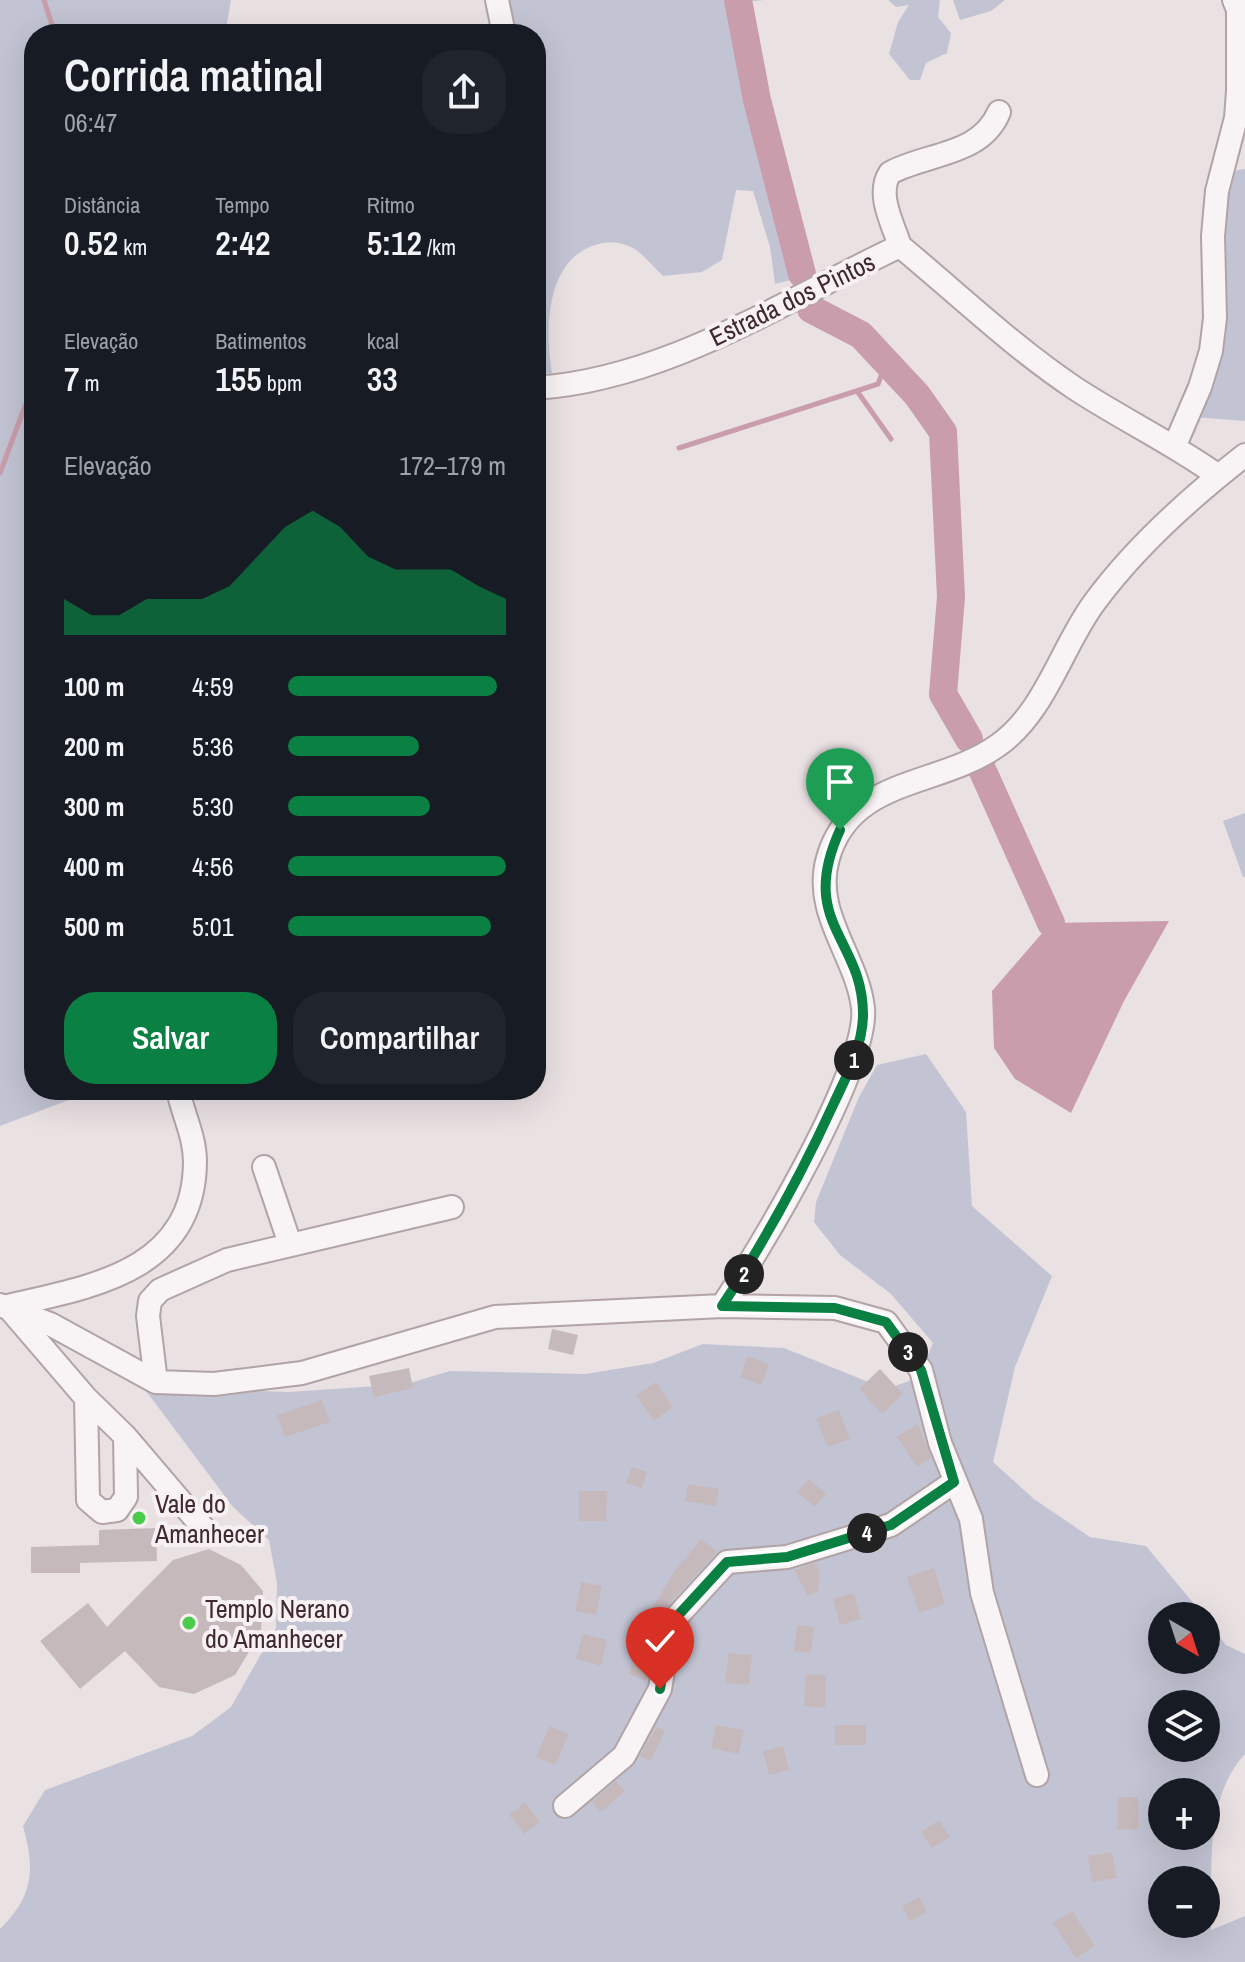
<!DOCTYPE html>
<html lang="pt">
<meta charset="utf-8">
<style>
:root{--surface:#171b24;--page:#20242c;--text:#f1f3f6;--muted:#9ea1a6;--accent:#0b8043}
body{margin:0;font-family:"Archivo Narrow",sans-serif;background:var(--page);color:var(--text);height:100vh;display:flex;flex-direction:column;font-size:30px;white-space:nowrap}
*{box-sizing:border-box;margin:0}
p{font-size:26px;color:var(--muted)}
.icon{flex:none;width:44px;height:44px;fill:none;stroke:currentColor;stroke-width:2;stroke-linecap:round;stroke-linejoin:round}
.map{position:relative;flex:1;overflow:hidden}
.details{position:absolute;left:24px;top:24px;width:522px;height:1076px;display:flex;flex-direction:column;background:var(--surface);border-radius:32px;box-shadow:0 8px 32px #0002}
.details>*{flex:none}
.needle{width:52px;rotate:141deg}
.tools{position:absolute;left:1148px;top:1602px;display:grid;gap:16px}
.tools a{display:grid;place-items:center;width:72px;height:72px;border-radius:50%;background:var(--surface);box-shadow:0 8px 32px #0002;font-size:40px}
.pin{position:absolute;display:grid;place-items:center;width:68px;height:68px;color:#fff;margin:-82px -34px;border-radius:50% 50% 50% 0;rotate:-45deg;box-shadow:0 0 8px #0007}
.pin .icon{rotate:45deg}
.km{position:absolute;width:40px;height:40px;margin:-20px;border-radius:50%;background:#222;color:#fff;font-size:22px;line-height:40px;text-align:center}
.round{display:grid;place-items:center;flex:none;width:84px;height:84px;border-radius:32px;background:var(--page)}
.head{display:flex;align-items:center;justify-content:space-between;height:136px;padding:0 40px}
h1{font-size:44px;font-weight:600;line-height:60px}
.metrics{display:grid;grid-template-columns:repeat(3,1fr);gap:12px;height:136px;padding:8px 40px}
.metrics div{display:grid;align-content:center}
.metrics b{font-size:34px;font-weight:600}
.metrics small{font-size:22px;font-weight:400}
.metrics p{font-size:22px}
.chart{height:224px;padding:16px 40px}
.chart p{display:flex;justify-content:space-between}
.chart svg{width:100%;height:144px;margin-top:8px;fill:var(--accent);opacity:.7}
.cta{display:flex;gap:16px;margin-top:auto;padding:16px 40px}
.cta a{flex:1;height:92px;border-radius:32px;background:var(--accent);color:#fff;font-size:32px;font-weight:600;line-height:92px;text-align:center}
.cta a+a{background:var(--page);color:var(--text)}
ul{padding:0 40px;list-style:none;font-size:26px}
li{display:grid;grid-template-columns:128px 96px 1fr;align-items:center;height:60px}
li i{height:20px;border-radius:10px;background:var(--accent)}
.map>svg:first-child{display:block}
.green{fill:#c3c4d3;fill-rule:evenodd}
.water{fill:#c99dac}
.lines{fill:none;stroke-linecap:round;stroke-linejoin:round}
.stream{stroke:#c99dac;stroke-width:5}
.river{stroke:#c99dac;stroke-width:28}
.building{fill:#c6b9bc}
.minor-casing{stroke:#b1a3a6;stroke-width:26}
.minor{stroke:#f8f4f5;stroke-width:22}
.route-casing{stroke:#fff;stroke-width:16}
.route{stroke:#0b8043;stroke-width:10}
.poi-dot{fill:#4acb4a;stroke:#f7f1f3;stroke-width:3}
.labels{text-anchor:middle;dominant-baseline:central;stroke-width:8;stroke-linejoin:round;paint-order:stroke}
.street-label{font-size:26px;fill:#412a2f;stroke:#f7f1f3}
.poi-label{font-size:26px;fill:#412a2f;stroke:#f7f1f3;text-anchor:start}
</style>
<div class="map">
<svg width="1245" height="1962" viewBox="0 0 1245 1962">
<rect width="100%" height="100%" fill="#eae1e3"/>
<!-- green -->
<path class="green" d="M0 0H231L225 34H34V1090H75L77 1097 0 1126Z
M504 0H765L743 2 766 116 806 276 775 284 770 247 753 191 736 190 722 260 702 272 663 276C653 267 642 252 631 247 618 241 608 241 595 245 545 261 545 330 552 374L536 373V34H512Z
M888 0H940L938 17 951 33 947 53 926 63 920 80H910L889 54 898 22 909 5 896 7Z
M953 0H1005L991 11 960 20Z
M1245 169V421L1193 417 1219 282 1226 172Z
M1245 813V877H1243L1223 821Z
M926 1054 966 1112 972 1206 1052 1276 1015 1367 993 1462 1034 1499 1090 1537 1146 1546 1204 1616H1162V1660H1206V1619L1226 1645 1245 1654V1754C1203 1799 1213 1872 1211 1930L1245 1916V1962H0V1929C34 1895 35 1870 23 1826L45 1790 192 1736 231 1707 276 1628 277 1583 269 1540 233 1507 143 1387 289 1392 406 1384 450 1371 585 1374 653 1363 703 1344 784 1348 886 1389 918 1378 933 1343 891 1294 840 1255 814 1222 816 1202 859 1097 877 1065ZM1162 1704H1206V1748H1162ZM1162 1792H1206V1836H1162ZM1162 1880H1206V1924H1162Z"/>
<!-- water -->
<path class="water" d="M1169 921 1124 1001 1071 1113 1015 1079 994 1048 992 991 1051 923Z"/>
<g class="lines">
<!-- stream -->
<path class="stream" d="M44 0 55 34
M857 391 891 439
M679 448 878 384 886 363
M0 473 34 382"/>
<!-- river -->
<path class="river" d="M738 0 757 100 802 274
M811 309 861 335 917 395 943 432 951 597 943 694 969 739
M981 767 1051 923"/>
</g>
<!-- building -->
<path class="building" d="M552 1329 578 1335 573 1355 548 1349Z
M748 1356 769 1364 761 1385 740 1377Z
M409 1368 413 1388 374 1397 369 1376Z
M880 1369 903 1394 882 1414 859 1389Z
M656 1382 673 1407 654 1421 636 1395Z
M322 1400 330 1422 285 1437 277 1415Z
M839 1410 850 1439 828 1447 816 1418Z
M918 1424 931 1458 917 1467 897 1437Z
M632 1467 647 1472 642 1488 626 1483Z
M809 1479 826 1494 815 1507 797 1492Z
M688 1484 719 1489 716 1506 685 1501Z
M579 1491H607L606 1521H579Z
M156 1528 157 1561 80 1563V1573H31V1547L99 1545V1530Z
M701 1539 717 1552 660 1614 647 1654 651 1655 647 1681 628 1674 644 1634 638 1630 675 1571Z
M209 1549 241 1565 263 1591 261 1632 235 1675 194 1694 159 1687 125 1651 80 1689 40 1641 88 1603 107 1627 173 1560Z
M815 1563 820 1572 818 1591 808 1596 794 1570Z
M934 1568 945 1604 919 1613 907 1577Z
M581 1582 602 1586 596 1615 575 1611Z
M854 1593 861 1619 840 1625 833 1599Z
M797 1625 814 1627 811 1653 794 1651Z
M583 1634 607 1640 601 1666 576 1659Z
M729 1653 752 1655 749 1685 725 1683Z
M806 1674 826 1675 825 1708 804 1706Z
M716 1725 744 1730 739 1754 711 1748Z
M835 1725H866V1745H835Z
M550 1726 569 1734 555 1765 536 1757Z
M656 1727 665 1731 650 1761 640 1756Z
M783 1746 789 1770 769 1775 763 1751Z
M616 1781 625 1791 601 1812 592 1802Z
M1117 1797H1138L1139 1829 1117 1830Z
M525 1802 540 1822 524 1834 509 1815Z
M939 1820 950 1837 932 1848 921 1832Z
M1112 1852 1117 1878 1092 1882 1088 1856Z
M919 1897 927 1912 910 1921 902 1906Z
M1072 1911 1095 1946 1076 1958 1053 1923Z"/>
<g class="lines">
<!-- minor casing -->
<g class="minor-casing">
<path id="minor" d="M497 0 504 34
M900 246C893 224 876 194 890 173 926 153 981 156 999 112
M536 388C667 379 783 301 900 246 958 294 1013 347 1076 389 1122 419 1172 443 1217 475
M1175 445 1200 387 1211 351 1215 318 1213 236 1217 191 1236 118 1238 91V10L1234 0
M264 1167 290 1244
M0 1305 50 1324 156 1382 214 1384 302 1373 495 1317 722 1306 835 1308 886 1322 921 1370 940 1443 971 1519 982 1593 1037 1775
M722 1306C759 1251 869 1068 863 1008 857 956 812 913 828 858 851 777 939 787 997 746 1045 713 1061 648 1094 603 1135 547 1191 497 1245 455
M156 1382 148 1316 150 1301 160 1290 227 1260 452 1207
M86 1398 88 1500 102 1512 117 1510 126 1497 125 1436 86 1398 7 1306C90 1287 194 1272 195 1162 195 1136 183 1115 178 1090
M125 1436 205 1530
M565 1806 624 1756 660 1689 671 1623 727 1562 787 1557 891 1525 954 1482"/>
</g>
<!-- minor -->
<use href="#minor" class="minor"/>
</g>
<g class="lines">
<!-- route casing -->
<g class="route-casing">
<path id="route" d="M660 1689 671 1623 727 1562 787 1557 891 1525 954 1482 921 1370 886 1322 835 1308 722 1306C765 1241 802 1173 834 1103 847 1075 862 1048 863 1016 864 938 797 924 840 830"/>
</g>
<!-- route -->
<use href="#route" class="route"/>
</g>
<!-- markers -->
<g class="poi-dot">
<circle cx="139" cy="1518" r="8"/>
<circle cx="189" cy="1623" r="8"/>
</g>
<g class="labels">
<!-- street labels -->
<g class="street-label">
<text transform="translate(792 299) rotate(-26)">Estrada dos Pintos</text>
</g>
<!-- poi labels -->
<g class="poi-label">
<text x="155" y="1503">Vale do<tspan x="155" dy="30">Amanhecer</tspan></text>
<text x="205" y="1608">Templo Nerano<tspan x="205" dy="30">do Amanhecer</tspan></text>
</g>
</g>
</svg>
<div class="tools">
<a><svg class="needle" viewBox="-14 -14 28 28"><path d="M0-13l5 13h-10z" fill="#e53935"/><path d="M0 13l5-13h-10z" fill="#9ea1a6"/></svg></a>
<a><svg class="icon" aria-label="layers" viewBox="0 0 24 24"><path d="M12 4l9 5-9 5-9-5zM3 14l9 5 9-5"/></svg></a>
<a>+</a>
<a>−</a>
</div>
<div class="pin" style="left:840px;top:830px;background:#1e9e55"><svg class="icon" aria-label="arrive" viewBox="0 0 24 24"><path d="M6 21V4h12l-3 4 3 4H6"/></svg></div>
<div class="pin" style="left:660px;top:1689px;background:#d93025"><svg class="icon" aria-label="check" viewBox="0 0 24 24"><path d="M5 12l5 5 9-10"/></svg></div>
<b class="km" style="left:854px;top:1060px">1</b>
<b class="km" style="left:744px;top:1274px">2</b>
<b class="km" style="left:908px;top:1352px">3</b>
<b class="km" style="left:867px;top:1533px">4</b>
<section class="details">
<div class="head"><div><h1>Corrida matinal</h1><p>06:47</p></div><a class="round"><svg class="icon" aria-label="share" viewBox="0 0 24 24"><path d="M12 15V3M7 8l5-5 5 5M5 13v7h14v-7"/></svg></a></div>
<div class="metrics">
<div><p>Distância</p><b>0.52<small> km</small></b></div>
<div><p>Tempo</p><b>2:42</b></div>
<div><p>Ritmo</p><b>5:12<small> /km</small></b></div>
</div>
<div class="metrics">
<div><p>Elevação</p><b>7<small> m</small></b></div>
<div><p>Batimentos</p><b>155<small> bpm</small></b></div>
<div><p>kcal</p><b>33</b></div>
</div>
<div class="chart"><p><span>Elevação</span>172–179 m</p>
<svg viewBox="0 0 160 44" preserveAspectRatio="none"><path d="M0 44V33L10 38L20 38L30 33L40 33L50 33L60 29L70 20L80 11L90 6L100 11L110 20L120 24L130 24L140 24L150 29L160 33V44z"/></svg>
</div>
<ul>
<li><b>100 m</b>4:59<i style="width:96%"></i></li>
<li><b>200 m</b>5:36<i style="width:60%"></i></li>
<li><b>300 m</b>5:30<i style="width:65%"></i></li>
<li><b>400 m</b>4:56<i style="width:100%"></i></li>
<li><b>500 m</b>5:01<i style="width:93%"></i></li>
</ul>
<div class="cta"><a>Salvar</a><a>Compartilhar</a></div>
</section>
</div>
